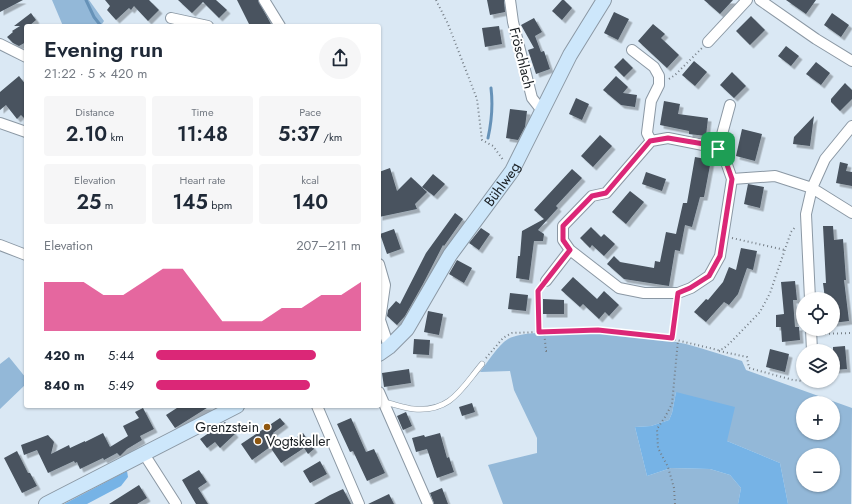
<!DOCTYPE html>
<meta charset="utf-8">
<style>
:root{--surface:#fff;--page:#f6f6f7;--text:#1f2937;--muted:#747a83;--accent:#db2777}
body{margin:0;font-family:Jost,sans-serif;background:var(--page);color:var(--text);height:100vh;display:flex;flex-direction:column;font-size:15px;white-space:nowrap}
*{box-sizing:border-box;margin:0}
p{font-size:13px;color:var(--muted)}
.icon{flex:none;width:22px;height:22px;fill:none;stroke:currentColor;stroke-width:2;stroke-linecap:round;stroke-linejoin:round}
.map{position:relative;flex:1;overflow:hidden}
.drawer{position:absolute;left:24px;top:24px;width:357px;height:384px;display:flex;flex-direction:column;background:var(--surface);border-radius:4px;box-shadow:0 1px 3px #0004}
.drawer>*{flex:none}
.buttons{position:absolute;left:796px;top:292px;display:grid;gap:8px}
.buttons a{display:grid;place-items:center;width:44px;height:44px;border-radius:50%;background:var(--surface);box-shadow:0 1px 3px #0004;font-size:20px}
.pin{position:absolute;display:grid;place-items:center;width:34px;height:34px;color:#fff;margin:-17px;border-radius:8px;box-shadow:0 2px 6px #0006}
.round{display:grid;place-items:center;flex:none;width:42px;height:42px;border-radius:21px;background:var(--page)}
.overview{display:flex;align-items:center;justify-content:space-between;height:68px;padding:0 20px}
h1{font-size:22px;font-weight:600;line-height:30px}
.stats{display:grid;grid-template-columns:repeat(3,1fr);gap:6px;height:68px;padding:4px 20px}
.stats div{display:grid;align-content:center;border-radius:4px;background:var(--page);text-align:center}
.stats b{font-size:20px;font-weight:600}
.stats small{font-size:11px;font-weight:400}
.stats p{font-size:11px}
.chart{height:112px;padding:8px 20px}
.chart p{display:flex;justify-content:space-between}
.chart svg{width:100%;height:72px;margin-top:4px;fill:var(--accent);opacity:.7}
ul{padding:0 20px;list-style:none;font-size:13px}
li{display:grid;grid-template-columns:64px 48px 1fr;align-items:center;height:30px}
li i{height:10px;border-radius:5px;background:var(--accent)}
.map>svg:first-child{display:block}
.green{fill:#93b8d8;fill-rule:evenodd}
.forest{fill:#76b3e6}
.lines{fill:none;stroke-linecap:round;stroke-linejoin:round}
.stream{stroke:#6692b8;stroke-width:3}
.building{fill:#48535e;filter:url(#shadow)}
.lane-casing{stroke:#8b98a4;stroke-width:6}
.street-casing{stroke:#8b98a4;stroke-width:12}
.secondary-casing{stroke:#8b98a4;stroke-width:16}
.path{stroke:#757e86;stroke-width:2;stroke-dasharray:1 3;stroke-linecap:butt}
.lane{stroke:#fff;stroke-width:5}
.street{stroke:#fff;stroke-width:10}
.secondary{stroke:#cde7fb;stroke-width:14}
.route-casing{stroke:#fff;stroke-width:8}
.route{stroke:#db2777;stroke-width:5}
.poi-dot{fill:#8f570f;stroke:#fff;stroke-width:1.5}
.labels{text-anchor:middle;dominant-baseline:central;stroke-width:4;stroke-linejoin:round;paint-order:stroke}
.street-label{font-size:14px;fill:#1a1f23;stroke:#fff}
.poi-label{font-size:14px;fill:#1a1f23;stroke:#fff;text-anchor:end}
</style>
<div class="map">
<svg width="852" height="504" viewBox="0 0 852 504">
<defs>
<filter id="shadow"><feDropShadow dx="3.5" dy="3.5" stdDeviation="0" flood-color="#0004"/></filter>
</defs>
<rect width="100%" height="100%" fill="#dae8f4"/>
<!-- green -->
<path class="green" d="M52 0H89L104 21 102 24 104 26H63Z
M569 332C606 332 650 336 686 344 705 349 723 355 742 361L746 370 852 408 851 504H788L780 463 727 441 676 392 672 413 669 420 651 426 635 427 647 476 671 468 710 469 730 475 741 488 738 504H503L488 465 537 453V438L514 390 510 371 480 372C487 363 498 345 508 339 523 331 552 333 569 332ZM803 403H833V433H803ZM803 455H833V485H803Z
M9 357 26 378V384L0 409V364Z"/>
<!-- forest -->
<path class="forest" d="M676 392 735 407 727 441 780 463 788 504H738L741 488 730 475 710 469 671 468 647 476 635 427 651 426 669 420 672 413Z
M127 471 128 477 121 486 87 504H64Z"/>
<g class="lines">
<!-- stream -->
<path class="stream" d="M86 0 94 17 101 26
M488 138C492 120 493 105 491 88"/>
</g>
<!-- building -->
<path class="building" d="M0 0H23L0 12Z
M105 0H149L159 10 148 21 134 6 131 10 129 8 116 20 107 10 110 6Z
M178 0H216L227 10 219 18 203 2 192 13Z
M237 0H258L272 26H250Z
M487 0H504L505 12 490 15Z
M562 0H564L572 8 562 20 552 11Z
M704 0H733L720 14Z
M786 0H816L806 14Z
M614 12 629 19 618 40 604 33Z
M31 13 36 20 29 26H26V42L19 46 13 43 7 37 13 32 12 31 20 26H14Z
M832 13 849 25 841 37 824 25Z
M751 16 765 30 750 45 736 31Z
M534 18 542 32 535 36 541 52 544 51 550 69 536 74 528 50 534 48 521 25Z
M653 24 665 34 661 38 679 55 667 68 638 41Z
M499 26 502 44 485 47 482 28Z
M786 46 799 56 791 66 778 56Z
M623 58 633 68 624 77 614 67Z
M694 61 707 72 695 86 682 75Z
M816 62 830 73 821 85 806 74Z
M732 72 746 86 734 98 720 85Z
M19 76 26 85V120L21 115 17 119 6 105 0 110V92Z
M616 76 628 87 623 93 637 95 635 107 621 105 603 90Z
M845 83 852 90V99L840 111 831 102V99Z
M576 98 589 104 582 120 569 114Z
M664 101 680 104 678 114 708 118 706 136 689 134V131L660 125Z
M510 109 527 111 525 127 518 140 506 138Z
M814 116 810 146 793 144 794 137Z
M742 129 762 134 755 161 736 156Z
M600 135 612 146 593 167 581 156Z
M695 157 711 160 704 197H700L692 227 685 225 680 251 675 250 669 286 624 279 607 264 614 256 620 262 654 268 655 261 660 262 666 232 676 234 683 203H687Z
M840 162 848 164 846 171 852 172V186L836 183Z
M390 168 397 191 411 177 427 192 415 204 417 209 379 217V172Z
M572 169 582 178 556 206 558 208 538 230 544 234 543 241H534L529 280 516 278 518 256H520L522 231 544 219 534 210Z
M646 172 666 179 662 191 642 184Z
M433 174 445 184 434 196 422 187Z
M748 184 764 187 760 208 744 204Z
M630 191 644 202 626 224 612 212Z
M455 213 463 219 444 246 443 245 423 284 405 316 397 325 387 316 388 310 396 301 400 304 426 253Z
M823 226H833L834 240 843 239 846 280H844L849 321 833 323V299H825L823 283H826Z
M591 227 601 237 604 234 615 244 604 256 592 245 590 248 580 238Z
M481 228 490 234 479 250 469 243Z
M394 229 401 249 387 254 380 234Z
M741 248 757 251 753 270 747 268 738 294 729 305 724 302 706 322 694 312 706 299 708 300 723 282 729 267 736 270Z
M457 260 472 268 464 283 449 274Z
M573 277 597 299 604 291 619 305 609 316 605 312 599 319 583 304 580 307 561 290Z
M795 281 797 300H793L795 327H799L800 340 782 342 781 327H776V315L784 314 781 282Z
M510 293 528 295 526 311 508 309Z
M543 299 564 300V314H543Z
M428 311 443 314 439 335 424 332Z
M414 339 430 340 429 355 413 354Z
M845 346 847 369 833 370V347Z
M770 349 789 354 785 372 766 367Z
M409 369 411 383 384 387 382 373Z
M472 403 475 412 462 416 459 407Z
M180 406H210L175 428 166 415Z
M143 408 154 429 140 436 142 440 127 449 120 456 117 453 104 460 103 458 80 469 77 462 75 463 74 461 48 473 37 450 24 455 21 445 48 435 54 442 51 454 69 445 70 448 85 441V442L103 433 110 447 128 436 123 426 139 418 135 412Z
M406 412 412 426 403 430 397 416Z
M280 418 285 424 273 433 282 447 303 433 314 449 308 454 304 448 281 463 270 447 252 460 241 444Z
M351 418 366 452 374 449 385 473 367 481 353 451 350 452 337 424Z
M225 422 235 434 220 448 215 442 207 448 200 439Z
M440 433 447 458 449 457 454 472 437 478 427 449 416 452 412 438 424 435 425 437Z
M17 451 28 473H30L37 486 22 493 4 458Z
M320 461 327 474 310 483 303 471Z
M199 470 207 482 198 488 208 504H196L182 480Z
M139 485 147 498 137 504H109Z
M442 488 448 504H434L430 493Z
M343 489 351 504H314L330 495Z
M389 494 394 504H368Z"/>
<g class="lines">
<!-- lane casing -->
<g class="lane-casing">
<path id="lane" d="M384 402C394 404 404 408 414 409 451 412 461 389 482 364"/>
</g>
<!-- street casing -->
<g class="street-casing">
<path id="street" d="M264 0 280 26
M510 0 513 22 532 98 543 112
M760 0 816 39 852 61
M171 18 208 26
M708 42 747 0
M0 44 26 57
M632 50 654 67 659 76V85L651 101 647 133 651 141
M0 123 26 132
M668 138 703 145 718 149 726 162 732 179 720 256 709 276 691 288 678 293H644L619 288 570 250 563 240V226L592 196 606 193 651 141Z
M718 149 730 105
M732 179 775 176 812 188 852 213
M0 245 26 255
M379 264 385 285 380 320 389 347
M546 281 570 250
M810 299 806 214 812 188 825 159 852 126
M811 329 812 351
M379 392 428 504
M317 406 359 504
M144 454 176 504"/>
</g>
<!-- secondary casing -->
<g class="secondary-casing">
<g id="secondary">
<path id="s1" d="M379 354 389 347 407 329 450 255 512 171 570 55 604 0"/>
<path d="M46 504 237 406"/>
</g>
</g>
<!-- path -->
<path class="path" d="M436 0 448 24 477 99 482 140 493 146 504 161
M669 79 675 75 702 48
M732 238 785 250
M544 331 546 351H548
M539 332 538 291 541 288
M821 334 852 333
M672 339 677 302
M719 351 747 357 749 368 793 380 803 381
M486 358 503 338 512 333 539 332 598 330 672 339 718 350 723 349 730 343 760 312 770 293 791 232 796 226
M675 504 674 488 668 467 658 448 657 429 665 417 672 404 678 340"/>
<!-- lane -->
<use href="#lane" class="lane"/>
<!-- street -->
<use href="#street" class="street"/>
<!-- secondary -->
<use href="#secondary" class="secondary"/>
</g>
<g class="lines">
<!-- route casing -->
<g class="route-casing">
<path id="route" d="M668 138 704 144 718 149 726 162 732 179 720 256 709 276 690 288 678 293 672 338 598 330 539 332 538 291 570 250 563 240V226L592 196 606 193 650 141Z"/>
</g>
<!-- route -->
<use href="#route" class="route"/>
</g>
<!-- markers -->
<g class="poi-dot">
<circle cx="267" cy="427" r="4"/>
<circle cx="258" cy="441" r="4"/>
</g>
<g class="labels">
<!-- street labels -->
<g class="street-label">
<text transform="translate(522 58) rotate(76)">Fröschlach</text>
<text stroke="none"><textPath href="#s1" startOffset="211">Bühlweg</textPath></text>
</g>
<!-- poi labels -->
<g class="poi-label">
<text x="259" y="427">Grenzstein</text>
<text x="266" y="441" text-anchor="start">Vogtskeller</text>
</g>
</g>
</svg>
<div class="buttons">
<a><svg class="icon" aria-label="locate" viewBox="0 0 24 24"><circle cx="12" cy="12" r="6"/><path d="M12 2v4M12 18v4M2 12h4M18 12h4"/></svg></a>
<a><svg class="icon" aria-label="layers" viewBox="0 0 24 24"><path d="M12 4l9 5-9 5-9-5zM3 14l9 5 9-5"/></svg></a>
<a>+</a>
<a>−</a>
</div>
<div class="pin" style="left:718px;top:149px;background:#1e9e55"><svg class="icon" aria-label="arrive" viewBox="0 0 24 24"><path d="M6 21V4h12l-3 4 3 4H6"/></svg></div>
<section class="drawer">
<div class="overview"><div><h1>Evening run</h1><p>21:22 · 5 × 420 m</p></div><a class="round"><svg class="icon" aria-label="share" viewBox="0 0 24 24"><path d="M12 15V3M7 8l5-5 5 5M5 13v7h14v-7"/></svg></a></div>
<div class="stats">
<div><p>Distance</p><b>2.10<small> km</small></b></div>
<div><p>Time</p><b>11:48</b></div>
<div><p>Pace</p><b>5:37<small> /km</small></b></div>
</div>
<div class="stats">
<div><p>Elevation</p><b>25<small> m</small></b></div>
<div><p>Heart rate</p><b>145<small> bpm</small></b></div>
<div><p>kcal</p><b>140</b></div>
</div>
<div class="chart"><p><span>Elevation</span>207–211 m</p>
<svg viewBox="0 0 160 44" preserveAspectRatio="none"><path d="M0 44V14L10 14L20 14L30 22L40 22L50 14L60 6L70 6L80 22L90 38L100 38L110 38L120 30L130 30L140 22L150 22L160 14V44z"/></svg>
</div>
<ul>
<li><b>420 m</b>5:44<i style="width:78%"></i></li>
<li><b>840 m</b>5:49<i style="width:75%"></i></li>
</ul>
</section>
</div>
